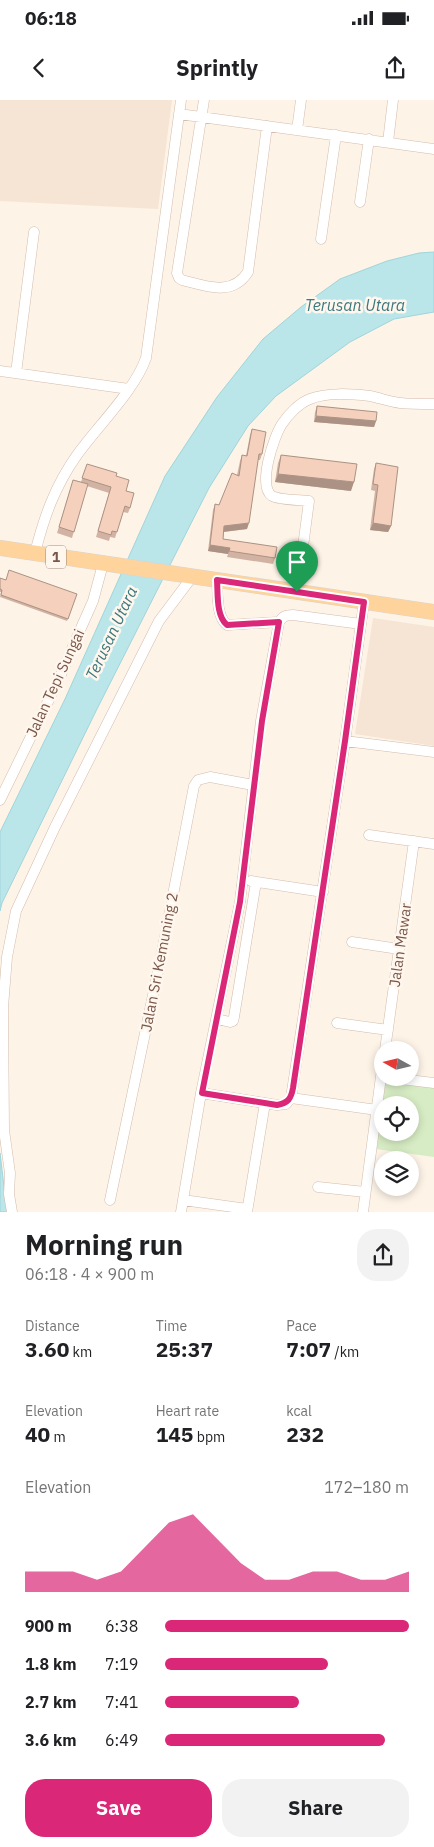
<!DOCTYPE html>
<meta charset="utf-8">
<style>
:root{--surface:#fff;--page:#f2f2f2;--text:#202124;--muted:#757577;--accent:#db2777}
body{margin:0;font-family:"IBM Plex Sans",sans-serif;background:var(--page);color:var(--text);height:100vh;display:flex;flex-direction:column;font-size:19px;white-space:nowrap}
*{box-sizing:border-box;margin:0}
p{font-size:16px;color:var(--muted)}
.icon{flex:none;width:28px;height:28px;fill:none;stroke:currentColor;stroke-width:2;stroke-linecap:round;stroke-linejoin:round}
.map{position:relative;height:1112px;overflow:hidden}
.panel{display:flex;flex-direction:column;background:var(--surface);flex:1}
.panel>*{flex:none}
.needle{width:32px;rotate:278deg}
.buttons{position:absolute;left:374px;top:941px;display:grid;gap:10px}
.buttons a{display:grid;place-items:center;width:45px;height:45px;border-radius:50%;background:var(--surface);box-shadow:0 2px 8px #0003;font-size:25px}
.pin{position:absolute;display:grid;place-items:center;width:42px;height:42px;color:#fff;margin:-51px -21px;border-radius:50% 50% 50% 0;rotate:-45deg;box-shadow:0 0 5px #0007}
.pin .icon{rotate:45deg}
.round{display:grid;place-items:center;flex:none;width:52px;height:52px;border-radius:20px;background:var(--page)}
.headline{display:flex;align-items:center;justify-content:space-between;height:85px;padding:0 25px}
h1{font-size:28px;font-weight:800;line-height:38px}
.metrics{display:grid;grid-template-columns:repeat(3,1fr);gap:8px;height:85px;padding:5px 25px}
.metrics div{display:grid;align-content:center}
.metrics b{font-size:21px;font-weight:800}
.metrics small{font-size:14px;font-weight:400}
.metrics p{font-size:14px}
.chart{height:140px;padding:10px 25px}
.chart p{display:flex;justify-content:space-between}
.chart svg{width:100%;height:90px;margin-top:5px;fill:var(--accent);opacity:.7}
.cta{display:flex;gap:10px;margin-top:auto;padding:10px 25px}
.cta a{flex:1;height:58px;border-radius:20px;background:var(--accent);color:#fff;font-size:20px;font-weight:800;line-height:58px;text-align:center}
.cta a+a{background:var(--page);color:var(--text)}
ul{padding:0 25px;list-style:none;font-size:16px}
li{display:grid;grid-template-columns:80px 60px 1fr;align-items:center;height:38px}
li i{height:12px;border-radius:6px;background:var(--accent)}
.status{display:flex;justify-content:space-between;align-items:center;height:35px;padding:0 25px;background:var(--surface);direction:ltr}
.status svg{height:14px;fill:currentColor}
header{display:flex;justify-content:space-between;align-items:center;height:65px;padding:0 25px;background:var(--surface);font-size:22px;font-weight:800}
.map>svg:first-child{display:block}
.residential{fill:#f6e5d5}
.green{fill:#d7ecc4;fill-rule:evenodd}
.water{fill:#bae5e9;stroke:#9fd5db}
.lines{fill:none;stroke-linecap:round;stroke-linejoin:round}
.street-casing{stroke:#d3bcae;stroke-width:11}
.primary-casing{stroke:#dcd3d0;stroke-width:16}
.street{stroke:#fff;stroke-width:10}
.primary{stroke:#ffd49c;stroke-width:15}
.wall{fill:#d2b3a3}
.shaded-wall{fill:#ab9284}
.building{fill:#f4d0bd;stroke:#ab9284}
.route-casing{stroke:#fff;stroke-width:10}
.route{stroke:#db2777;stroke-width:6}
.labels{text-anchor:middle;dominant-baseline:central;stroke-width:5;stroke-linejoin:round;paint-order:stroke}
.shield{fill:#fff7ee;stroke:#a1877a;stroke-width:1}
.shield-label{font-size:14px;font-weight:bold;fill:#795749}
.street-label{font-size:15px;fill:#795749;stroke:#fff7ee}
.water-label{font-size:16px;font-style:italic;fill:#3c787e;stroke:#fff7ee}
</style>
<div class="status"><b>06:18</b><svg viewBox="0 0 49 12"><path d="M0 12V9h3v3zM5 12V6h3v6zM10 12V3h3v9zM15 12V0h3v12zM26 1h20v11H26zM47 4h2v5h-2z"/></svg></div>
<header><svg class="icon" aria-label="back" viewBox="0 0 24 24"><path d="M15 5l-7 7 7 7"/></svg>Sprintly<svg class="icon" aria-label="share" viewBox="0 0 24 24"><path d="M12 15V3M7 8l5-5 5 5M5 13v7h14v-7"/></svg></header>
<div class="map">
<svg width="434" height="1112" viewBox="0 0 434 1112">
<rect width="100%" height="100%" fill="#fdf3e7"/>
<!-- residential -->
<path class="residential" d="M0 0H172L158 109 0 101Z
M373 518 434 527V646L355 634Z"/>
<!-- green -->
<path class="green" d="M386 979 434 986V1057L376 1049ZM382 1005H410V1032H382Z"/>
<!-- water -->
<path class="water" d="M434 152V212L394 219 350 242 276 296 248 326 209 388 97 609 2 803 0 811V732L65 599 165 376 217 297 263 239 301 207 340 179 387 161 419 153Z
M0 1053 7 1112H0Z"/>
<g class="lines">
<!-- street casing -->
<g class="street-casing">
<path id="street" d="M204 0 177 173 179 178 182 180C206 186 232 197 248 172L267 26
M179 14 434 49
M297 30 301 0
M388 42 393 0
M360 102 369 39
M321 139 336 35
M0 271 129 289
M16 273 34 132
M35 453C44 417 55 386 77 355 97 327 135 290 146 258L181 0
M217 480C218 494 216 516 227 525L279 522
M297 492 309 401C300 400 279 400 272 396 257 386 274 336 282 324 288 315 299 303 310 299 328 292 351 294 370 296 380 298 390 302 400 303 411 304 423 304 434 304
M345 641 434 652
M0 700 59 579 81 528 93 501 103 464
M369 735 434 744
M251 781 323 792
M352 842 399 849
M217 919 230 922 233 921 234 917 256 782
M337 923 388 930
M385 950 414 741
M393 978 434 983
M201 993 277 1005 286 1004 291 998 345 641 364 502
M291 998 377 1010
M318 1087 365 1092
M110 1100 161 857 194 686 198 680 210 677 253 685
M183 1100 247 1109
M12 1112 9 1094 10 1073 4 1030 3 907 7 857 16 811 55 727 159 521 192 477
M181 1112 201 993 240 802 261 621 279 522C283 516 286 515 293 515L361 524
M247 1112 265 1003
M363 1112 382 969"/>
</g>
<!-- primary casing -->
<g class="primary-casing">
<path id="primary" d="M0 448 434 512"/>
</g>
<!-- street -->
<use href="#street" class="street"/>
<!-- primary -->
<use href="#primary" class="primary"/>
</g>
<!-- wall -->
<path class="wall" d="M317 306 376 321 374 327 314 322 315 312Z
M252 329 262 354 260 360H258L247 429 224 432 223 439 275 458 273 464 227 457 228 454 208 451 213 410 215 404 219 405 237 375 240 361 242 355 246 356 250 335Z
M281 355 351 391 275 382 278 363Z
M376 363 391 426 388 432 370 430 375 391 371 390 374 369Z
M85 370 116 376 126 391 130 408 128 413 123 412 115 438 110 437 109 441 96 437 109 393 87 386 72 438 57 433 73 380 81 382Z
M0 478 6 480 77 494 67 521 0 497 1 492H0Z"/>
<!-- shaded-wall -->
<path class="shaded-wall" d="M316 316 376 321 374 327 314 322Z
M278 374 354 382 351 391 275 382Z
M249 423 247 429 222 432 224 426Z
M373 423 391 426 388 432 370 430Z
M210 445 230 448 228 454 208 451Z"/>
<!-- building -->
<path class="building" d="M317 306 377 312 376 321 316 316Z
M252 329 266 332 262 354H259L249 423 224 426 223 439 277 447 275 458 229 451 230 448 210 445 215 404 219 405 232 373 239 376 242 355 247 356Z
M281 355 357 364 354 382 278 374Z
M376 363 398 367 391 426 373 423 378 385 373 384Z
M87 364 117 373 116 376 129 380 126 391 134 393 130 408 125 406 117 432 112 431 111 435 98 431 111 387 82 378Z
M73 380 88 384 74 432 59 427Z
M9 470 77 494 68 519 1 495 2 490 0 489V478L6 480Z"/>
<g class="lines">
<!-- route casing -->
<g class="route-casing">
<path id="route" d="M217 480 364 502 345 641 293 988C291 999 288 1003 277 1005L202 993 240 802 262 621 279 522 227 525C216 516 218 494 217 480Z"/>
</g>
<!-- route -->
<use href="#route" class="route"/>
</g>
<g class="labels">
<!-- shield labels -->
<rect class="shield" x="46" y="445.5" width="20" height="23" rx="4"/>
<g class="shield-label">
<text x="56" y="457">1</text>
</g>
<!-- street labels -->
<g class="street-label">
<text transform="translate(55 583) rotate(-65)">Jalan Tepi Sungai</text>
<text transform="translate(400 845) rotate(-82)">Jalan Mawar</text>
<text transform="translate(159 862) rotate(-79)">Jalan Sri Kemuning 2</text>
</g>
<!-- water labels -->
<g class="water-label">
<text x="355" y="205">Terusan Utara</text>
<text transform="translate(111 533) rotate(-65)">Terusan Utara</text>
</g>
</g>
</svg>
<div class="buttons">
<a><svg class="needle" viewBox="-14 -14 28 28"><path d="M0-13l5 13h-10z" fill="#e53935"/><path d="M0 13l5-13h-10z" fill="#757577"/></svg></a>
<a><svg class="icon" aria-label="locate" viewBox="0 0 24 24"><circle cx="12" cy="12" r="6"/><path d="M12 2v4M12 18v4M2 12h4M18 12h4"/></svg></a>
<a><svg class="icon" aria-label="layers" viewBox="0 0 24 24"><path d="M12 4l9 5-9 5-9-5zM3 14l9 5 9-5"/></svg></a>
</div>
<div class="pin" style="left:297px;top:492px;background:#1e9e55"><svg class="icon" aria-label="arrive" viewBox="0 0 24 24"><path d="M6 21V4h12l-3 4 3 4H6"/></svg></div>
</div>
<section class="panel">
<div class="headline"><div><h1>Morning run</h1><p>06:18 · 4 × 900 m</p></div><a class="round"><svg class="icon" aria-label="share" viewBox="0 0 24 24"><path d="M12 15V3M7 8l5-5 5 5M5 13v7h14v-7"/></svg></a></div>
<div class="metrics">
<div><p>Distance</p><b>3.60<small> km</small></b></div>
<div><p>Time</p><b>25:37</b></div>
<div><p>Pace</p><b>7:07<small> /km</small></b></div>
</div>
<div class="metrics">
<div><p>Elevation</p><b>40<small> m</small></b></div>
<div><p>Heart rate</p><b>145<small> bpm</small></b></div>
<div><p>kcal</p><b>232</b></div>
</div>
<div class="chart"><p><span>Elevation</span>172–180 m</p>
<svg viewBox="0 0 160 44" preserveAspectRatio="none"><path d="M0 44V34L10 34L20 34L30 38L40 34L50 22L60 10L70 6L80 18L90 30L100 38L110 38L120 34L130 34L140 38L150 38L160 34V44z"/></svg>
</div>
<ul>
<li><b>900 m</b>6:38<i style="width:100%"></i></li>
<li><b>1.8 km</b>7:19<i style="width:67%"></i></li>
<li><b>2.7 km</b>7:41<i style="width:55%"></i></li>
<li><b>3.6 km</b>6:49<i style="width:90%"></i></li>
</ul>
<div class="cta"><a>Save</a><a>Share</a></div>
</section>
